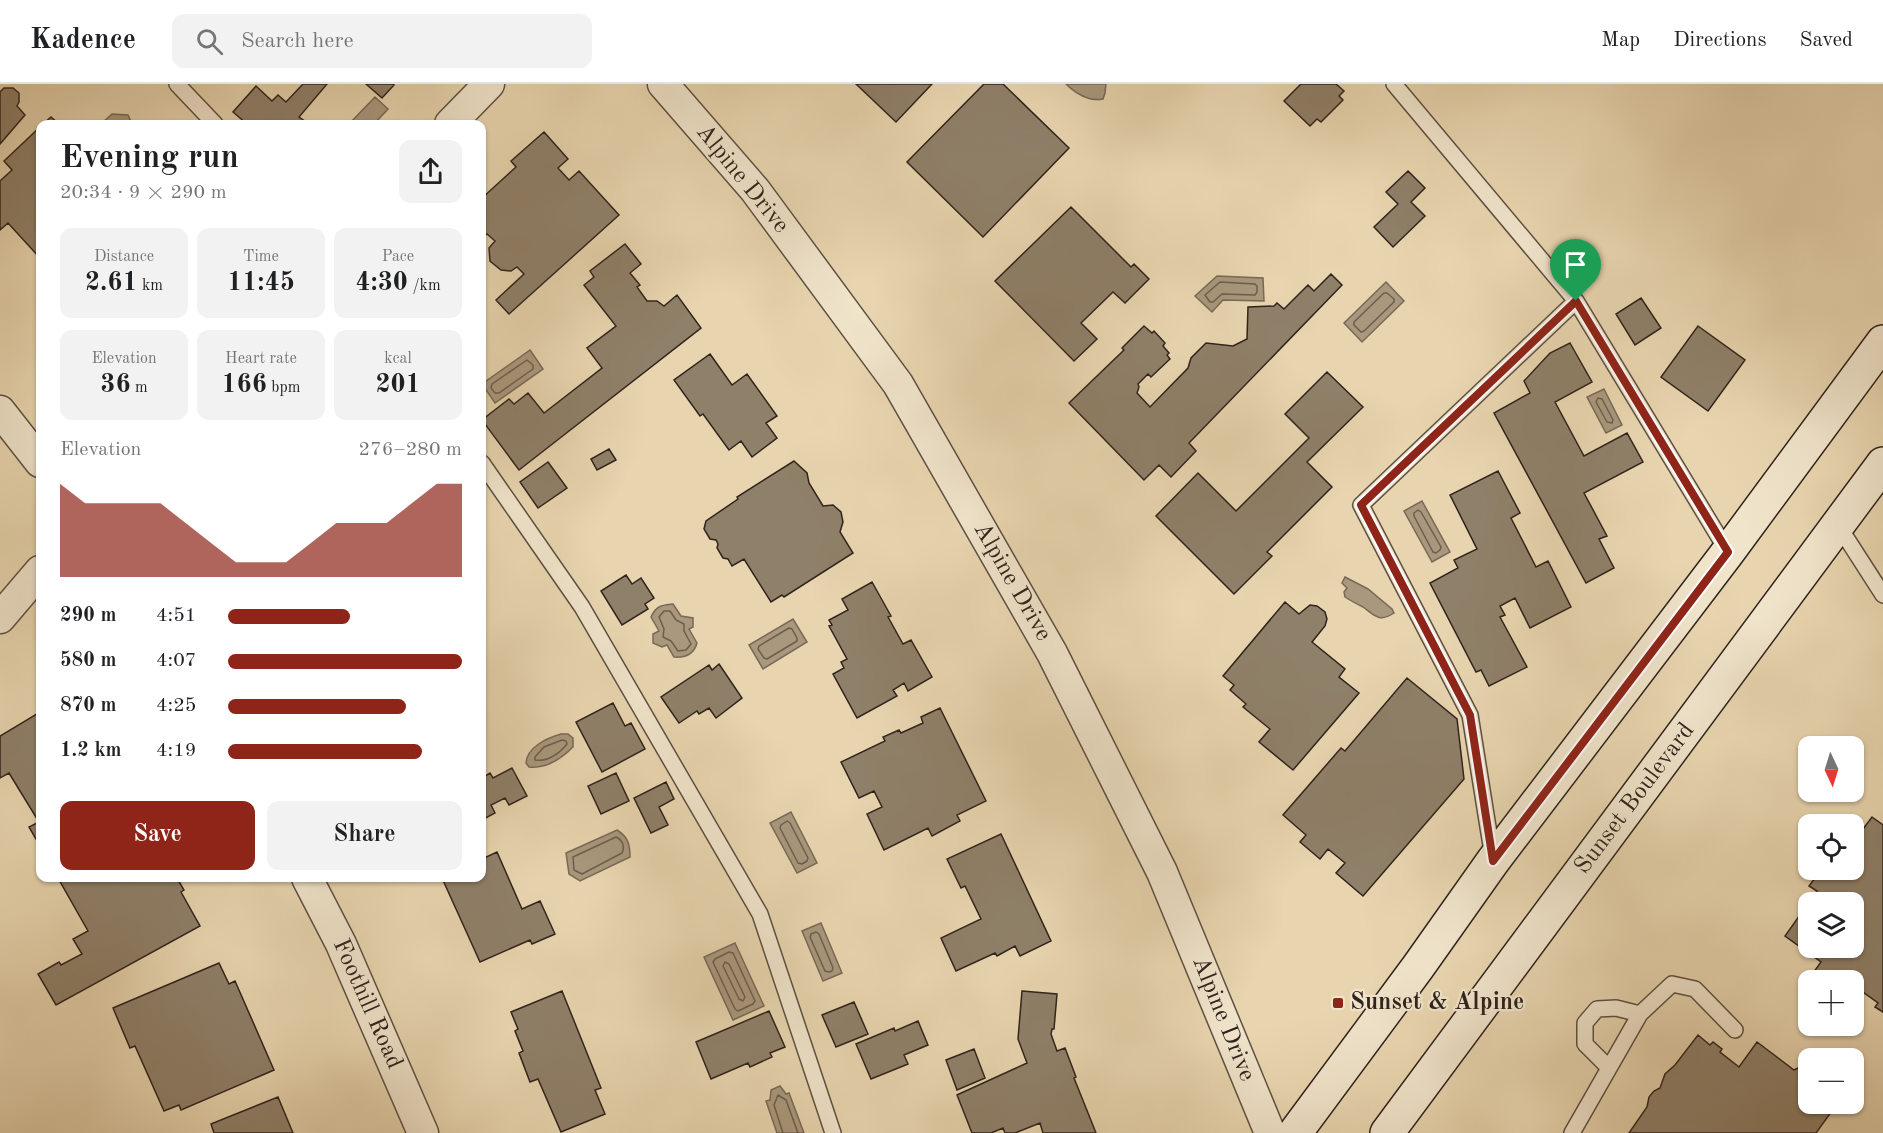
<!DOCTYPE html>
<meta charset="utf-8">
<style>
:root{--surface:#fff;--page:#f2f2f2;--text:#202124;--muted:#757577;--line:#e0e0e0;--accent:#8f2418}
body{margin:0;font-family:"Old Standard TT",serif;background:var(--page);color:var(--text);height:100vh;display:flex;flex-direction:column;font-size:22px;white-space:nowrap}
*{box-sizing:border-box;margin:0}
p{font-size:20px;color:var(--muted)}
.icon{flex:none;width:33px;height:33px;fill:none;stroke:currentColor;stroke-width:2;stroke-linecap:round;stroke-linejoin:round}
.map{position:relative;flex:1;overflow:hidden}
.panel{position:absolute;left:36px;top:36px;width:450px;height:762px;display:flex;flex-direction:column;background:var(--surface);border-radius:12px;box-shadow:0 2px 4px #0004}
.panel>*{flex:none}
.needle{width:39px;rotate:176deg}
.tools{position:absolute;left:1798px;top:652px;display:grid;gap:12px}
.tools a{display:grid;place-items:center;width:66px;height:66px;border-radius:12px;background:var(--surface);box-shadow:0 2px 4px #0004;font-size:30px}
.pin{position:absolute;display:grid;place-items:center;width:51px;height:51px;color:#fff;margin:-62px -26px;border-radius:50% 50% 50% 0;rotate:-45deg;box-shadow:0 0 6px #0007}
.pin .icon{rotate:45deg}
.round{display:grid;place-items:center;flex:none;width:63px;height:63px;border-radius:12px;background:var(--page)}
.overview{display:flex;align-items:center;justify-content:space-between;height:102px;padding:0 24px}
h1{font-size:33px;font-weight:800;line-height:45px}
.metrics{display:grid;grid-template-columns:repeat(3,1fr);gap:9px;height:102px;padding:6px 24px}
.metrics div{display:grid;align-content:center;border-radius:12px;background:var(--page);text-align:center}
.metrics b{font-size:26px;font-weight:800}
.metrics small{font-size:16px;font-weight:400}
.metrics p{font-size:16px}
.chart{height:168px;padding:12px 24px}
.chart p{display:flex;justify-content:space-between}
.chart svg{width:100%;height:108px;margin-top:6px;fill:var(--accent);opacity:.7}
.action{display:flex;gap:12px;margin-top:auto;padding:12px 24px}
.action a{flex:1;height:69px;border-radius:12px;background:var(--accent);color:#fff;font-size:24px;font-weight:800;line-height:69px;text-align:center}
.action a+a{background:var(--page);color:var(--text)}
ul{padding:0 24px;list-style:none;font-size:20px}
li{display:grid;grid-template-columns:96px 72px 1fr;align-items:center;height:45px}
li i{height:15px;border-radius:8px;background:var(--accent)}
header{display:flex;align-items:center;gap:36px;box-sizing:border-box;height:84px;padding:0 30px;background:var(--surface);border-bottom:2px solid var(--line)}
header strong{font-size:28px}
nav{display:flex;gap:33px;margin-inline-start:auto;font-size:21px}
.search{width:420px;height:54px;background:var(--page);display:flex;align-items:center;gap:15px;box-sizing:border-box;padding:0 21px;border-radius:12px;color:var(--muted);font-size:22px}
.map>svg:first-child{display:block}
.water{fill:#a9987d;stroke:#786957;stroke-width:1.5}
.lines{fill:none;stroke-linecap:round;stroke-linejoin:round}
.shore{stroke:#6c5e4d;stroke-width:1.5}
.building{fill:#8f8069;stroke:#2f231d;stroke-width:1.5;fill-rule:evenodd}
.lane-casing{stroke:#5d5042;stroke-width:18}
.street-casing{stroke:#5d5042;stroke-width:33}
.secondary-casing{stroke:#2f231d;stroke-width:36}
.lane{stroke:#f0e4cb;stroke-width:15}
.street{stroke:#f0e4cb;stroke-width:30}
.secondary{stroke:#f0e4cb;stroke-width:33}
.route-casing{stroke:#fff;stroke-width:12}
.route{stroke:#8f2418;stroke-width:8}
.poi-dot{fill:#8f2418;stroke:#f0e4cb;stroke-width:2}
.labels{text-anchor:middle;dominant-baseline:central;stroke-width:4.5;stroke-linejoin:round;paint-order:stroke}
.street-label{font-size:24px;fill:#2f231d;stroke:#f0e4cb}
.poi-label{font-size:24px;font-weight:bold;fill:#2f231d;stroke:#f0e4cb;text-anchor:start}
</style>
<header>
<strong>Kadence</strong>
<div class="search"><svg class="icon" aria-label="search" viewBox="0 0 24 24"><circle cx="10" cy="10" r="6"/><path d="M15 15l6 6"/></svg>Search here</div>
<nav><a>Map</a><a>Directions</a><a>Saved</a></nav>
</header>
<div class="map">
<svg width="1883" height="1049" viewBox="0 0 1883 1049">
<rect width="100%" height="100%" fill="#e8d5af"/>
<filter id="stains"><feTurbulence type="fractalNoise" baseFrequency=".00333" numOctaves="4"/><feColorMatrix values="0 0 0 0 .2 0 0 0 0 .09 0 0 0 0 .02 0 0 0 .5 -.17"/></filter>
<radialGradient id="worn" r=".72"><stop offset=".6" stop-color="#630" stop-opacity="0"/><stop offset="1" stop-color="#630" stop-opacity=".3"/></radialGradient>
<!-- water -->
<path class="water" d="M1066 0H1106L1105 9 1103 15C1089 18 1075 9 1066 0Z
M375 13 388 25 374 40H349Z
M112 30 128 31 132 40H101Z
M1217 192 1263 194 1264 217 1223 216 1212 228 1195 212Z
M1386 198 1404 217 1362 258 1344 239Z
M530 266 543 285 495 319 482 300Z
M1604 305 1622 341 1606 349 1587 313Z
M1422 417 1450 468 1432 478 1404 427Z
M1345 493 1368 505 1392 525 1394 529C1379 539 1374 531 1363 523 1357 520 1351 517 1345 513L1344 508 1347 504 1342 499Z
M673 520 681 532 693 534V543L689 545 697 559C694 570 686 574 674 573L667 561 662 563 653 559V550L659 547 651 533C656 522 661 521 673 520Z
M793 535 807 558 763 585 749 561Z
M561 650H568L573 654V663C561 675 547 685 529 683L526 679C527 663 547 654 561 650Z
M791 728 817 779 797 789 770 739Z
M617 746C628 753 630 760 630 773L580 797 569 790 566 769Z
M821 839 842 889 823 897 802 847Z
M735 859 764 922 733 936 704 873Z
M780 1002 786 1010 789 1009 804 1049H777L766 1017 770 1016 771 1006Z"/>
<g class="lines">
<!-- shore -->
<path class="shore" d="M1220 198 1255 200 1257 202V208L1255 211 1222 210 1213 218H1210L1205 211Z
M1384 209H1387L1394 215V218L1364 247 1361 248 1354 241V238Z
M527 276 533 281V285L499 309H495L491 304 492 300Z
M1598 314 1602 315 1613 336 1612 339 1607 338 1596 318Z
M1418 426 1421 428 1441 463 1440 466 1436 469 1433 468 1414 432V429Z
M664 527H670L676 536 684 540V547L691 560 686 566 678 567 671 557 663 553 664 545 659 533Z
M789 544 792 545 797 554V557L767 575 764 574 758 565 759 562Z
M562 656 566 657 567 660C559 670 547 678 535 676V673L544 663Z
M787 737 790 739 808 774 807 777 802 780 798 779 780 744 781 741Z
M616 753C623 756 625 763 622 769L582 790 574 786 573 773Z
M816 848 819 850 833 884 832 887 829 888 825 887 810 853 811 850Z
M729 868 733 869 755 917 753 920 738 927 735 925 713 878 715 875Z
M725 878 729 880 745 913 743 917 739 915 723 882Z
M783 1049 774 1021 778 1011 786 1016 798 1049"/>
</g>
<!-- building -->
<path class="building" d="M303 0H327L299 33 309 40H247L233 28 256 2 272 17 278 11 286 18Z
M366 0H392L394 1 382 14Z
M856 0H932L896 38Z
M984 0H1003L1069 64 983 153 907 78Z
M1301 0H1336L1344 7 1339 12 1343 16 1321 38 1317 35 1310 42 1284 17Z
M4 4H13L19 9V18L17 22 25 31 0 60V8Z
M51 33 59 40H43Z
M40 43V174L8 139 0 146V97L12 86 4 77Z
M544 48 568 75 558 84 569 96 579 87 619 131 509 230 496 216 524 190 517 183 511 187 501 186 490 177 489 164 495 157 487 150 484 152 482 149V114L516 83 511 77Z
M1408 87 1425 104 1411 118 1425 132 1393 163 1374 143 1398 120 1386 108Z
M1071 123 1131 183 1134 180 1149 195 1125 219 1113 208 1081 239 1097 255 1074 277 995 197Z
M625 160 641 180 630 189 640 201 637 203 647 217H657L664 222 677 211 701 244 519 386 482 336 509 315 514 320 528 309 544 329 602 284 587 264 616 242 584 201 594 193 590 187Z
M1331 190 1342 201 1189 359 1196 367 1171 393 1159 381 1144 396 1069 319 1124 266 1122 264 1144 242 1152 249 1154 247 1165 259 1163 262 1169 269 1167 271 1170 275 1151 293 1148 290 1138 300 1139 303 1137 309 1150 323 1188 284 1191 274 1206 259 1233 262 1247 255 1248 223 1274 222 1277 219 1284 225 1308 201 1314 207Z
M1641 214 1661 244 1635 261 1616 230Z
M1698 242 1745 276 1708 327 1661 293Z
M1570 259 1592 298 1555 318 1584 372 1627 349 1643 378 1584 409 1607 452 1599 455 1614 484 1586 499 1494 329 1530 309 1524 297 1550 269Z
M710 270 732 301 747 290 777 332 766 339 777 354 752 373 741 357 729 366 703 330 700 332 674 296Z
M1327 288 1363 323 1307 378 1332 403 1267 468 1272 472 1234 510 1156 432 1198 389 1236 427 1309 354 1285 330Z
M609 365 616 376 597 386 591 375Z
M794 377 807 389 809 399 823 422 833 421 841 428 843 438 840 448 853 469 784 513 782 511 771 518 744 475 732 482 728 475 723 474 717 464 718 460 716 456 710 455 704 445 706 437 738 415 737 413Z
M548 378 567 404 538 424 520 398Z
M1498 387 1520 429 1511 434 1536 483 1548 477 1571 523 1530 544 1515 514 1500 522 1505 531 1500 533 1527 583 1489 602 1481 586 1476 588 1430 499 1458 484 1454 476 1477 465 1450 411Z
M626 491 632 500 641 494 654 514 645 520 648 525 622 541 601 507Z
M872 498 891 532 888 533 903 560 911 556 932 593 908 607 904 599 893 606 897 612 857 634 833 590 844 584 841 578 847 575 829 542 832 541 829 536 848 526 842 515Z
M1285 518 1299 530 1310 521 1317 522 1325 528 1327 535 1325 542 1312 558 1345 585 1339 593 1359 609 1293 686 1259 658 1270 645 1243 623 1246 620 1230 606 1234 601 1223 592Z
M719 580 742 614 716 634 709 624 699 630 697 627 679 639 661 613 709 581 712 586Z
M1407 594 1457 635 1464 695 1363 812 1336 789 1345 779 1328 765 1320 775 1300 758 1306 751 1283 731 1341 664 1345 667Z
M613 619 625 642 631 639 645 665 602 688 576 638Z
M940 624 986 717 957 731 960 737 932 752 928 744 884 766 867 730 882 723 874 707 859 714 841 678 885 657 883 653 899 646 901 649 923 639 921 633Z
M40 628V762L29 743 39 738 9 689 0 694V652Z
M512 684 527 712 509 721 505 714 491 721 495 729 482 736V694L490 689 493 694Z
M616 689 629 717 601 730 588 702Z
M666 698 674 715 659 723 668 741 651 749 634 714Z
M1872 733 1883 741V928L1875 923 1878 919 1860 906 1854 915V897H1823L1813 889 1821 878 1785 852 1817 807 1809 802 1821 786H1854V757ZM1809 819H1854V864H1809Z
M1001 750 1051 857 1020 872 1015 862 997 872 995 869 956 887 941 854 981 835 965 802 961 804 947 775Z
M497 768 522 825 540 817 555 850 532 860 530 856 480 878 442 794H482V775Z
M58 794H177L184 806 181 808 200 842 56 921 38 890 59 878 61 881 82 870 73 855 88 847Z
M219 879 229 900 235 897 274 986 181 1026 179 1021 164 1027 135 962 130 964 113 924Z
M562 907 601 1004 595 1006 605 1030 561 1048 538 995 530 998 519 969 523 967 515 947 518 945 511 928Z
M1022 907 1057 910 1054 945H1052L1051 950 1057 967 1065 964 1076 993 1074 994 1096 1049H1043L1040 1039 1015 1049H1005L1003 1044 991 1049H972L957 1011 1027 979 1018 955Z
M854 918 868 950 836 963 822 931Z
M769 927 785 963 770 969 772 973 750 983 748 979 711 995 696 958Z
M918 937 928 961 904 971 908 980 871 995 856 960 894 944 895 947Z
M1698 951 1710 961 1713 958 1722 965 1720 968 1739 983 1757 958 1794 986 1800 983 1807 989 1805 995 1809 997V1020H1837L1816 1049H1629L1647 1023 1649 1013 1654 1007 1660 1004 1665 990 1675 981Z
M974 965 985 994 957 1006 946 976Z
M278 1013 293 1049H214L211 1040Z"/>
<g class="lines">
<!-- lane casing -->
<g class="lane-casing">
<path id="lane" d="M177 0 215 40
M1394 0 1576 217 1728 468
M482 379 582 523 760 830 833 1049
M1838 441 1883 511
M1493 774 1470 631 1361 421 1576 217
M1609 984 1585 960V939L1597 925 1616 924 1640 930
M1572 1049 1640 930 1672 900 1695 905 1735 946"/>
</g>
<!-- street casing -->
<g class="street-casing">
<path id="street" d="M663 0 755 106 898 300 1052 569 1162 788 1270 1049
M450 40 489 0
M0 327 40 378
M0 534 40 487
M307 794 341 860 423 1049"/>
</g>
<!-- secondary casing -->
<g class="secondary-casing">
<path id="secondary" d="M1295 1049 1418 883 1493 777 1728 468 1883 258
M1387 1049 1883 380"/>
</g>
<!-- lane -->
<use href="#lane" class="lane"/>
<!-- street -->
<use href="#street" class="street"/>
<!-- secondary -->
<use href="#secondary" class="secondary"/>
</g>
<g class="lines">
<!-- route casing -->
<g class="route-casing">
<path id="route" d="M1576 217 1728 468 1493 777 1470 631 1361 421Z"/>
</g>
<!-- route -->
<use href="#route" class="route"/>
</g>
<!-- markers -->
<rect class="poi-dot" x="1332" y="913" width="12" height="12" rx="3"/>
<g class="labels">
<!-- street labels -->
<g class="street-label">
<text transform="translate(742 95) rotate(51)">Alpine Drive</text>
<text transform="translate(1012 498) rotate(60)">Alpine Drive</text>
<text transform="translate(1635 715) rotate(-53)">Sunset Boulevard</text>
<text transform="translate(367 920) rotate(66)">Foothill Road</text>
<text transform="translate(1223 935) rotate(68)">Alpine Drive</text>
</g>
<!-- poi labels -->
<g class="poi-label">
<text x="1350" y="919">Sunset &amp; Alpine</text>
</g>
</g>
<rect width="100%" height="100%" filter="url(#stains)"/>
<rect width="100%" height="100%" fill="url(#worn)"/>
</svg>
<div class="tools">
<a><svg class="needle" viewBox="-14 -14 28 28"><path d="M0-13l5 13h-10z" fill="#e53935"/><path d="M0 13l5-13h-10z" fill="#757577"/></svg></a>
<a><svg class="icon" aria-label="locate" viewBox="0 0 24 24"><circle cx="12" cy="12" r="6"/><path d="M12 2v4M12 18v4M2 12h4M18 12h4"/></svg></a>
<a><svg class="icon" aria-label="layers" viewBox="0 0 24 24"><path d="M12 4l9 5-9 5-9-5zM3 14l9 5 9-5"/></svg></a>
<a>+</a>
<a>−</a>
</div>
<div class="pin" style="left:1576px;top:217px;background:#1e9e55"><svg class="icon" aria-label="arrive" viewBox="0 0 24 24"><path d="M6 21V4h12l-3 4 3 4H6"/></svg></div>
<section class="panel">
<div class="overview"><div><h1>Evening run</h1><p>20:34 · 9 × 290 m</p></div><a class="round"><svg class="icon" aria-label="share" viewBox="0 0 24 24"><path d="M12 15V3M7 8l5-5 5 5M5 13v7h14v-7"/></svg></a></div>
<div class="metrics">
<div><p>Distance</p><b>2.61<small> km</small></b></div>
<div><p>Time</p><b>11:45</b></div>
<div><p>Pace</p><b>4:30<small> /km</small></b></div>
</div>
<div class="metrics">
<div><p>Elevation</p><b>36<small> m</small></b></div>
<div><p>Heart rate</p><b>166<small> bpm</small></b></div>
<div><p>kcal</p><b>201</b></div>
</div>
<div class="chart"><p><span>Elevation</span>276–280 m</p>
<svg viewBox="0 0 160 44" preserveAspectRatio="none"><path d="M0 44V6L10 14L20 14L30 14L40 14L50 22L60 30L70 38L80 38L90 38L100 30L110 22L120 22L130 22L140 14L150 6L160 6V44z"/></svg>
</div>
<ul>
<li><b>290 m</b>4:51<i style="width:52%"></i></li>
<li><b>580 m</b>4:07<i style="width:100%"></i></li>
<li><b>870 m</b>4:25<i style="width:76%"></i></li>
<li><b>1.2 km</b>4:19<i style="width:83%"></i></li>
</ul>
<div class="action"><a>Save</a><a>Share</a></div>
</section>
</div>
